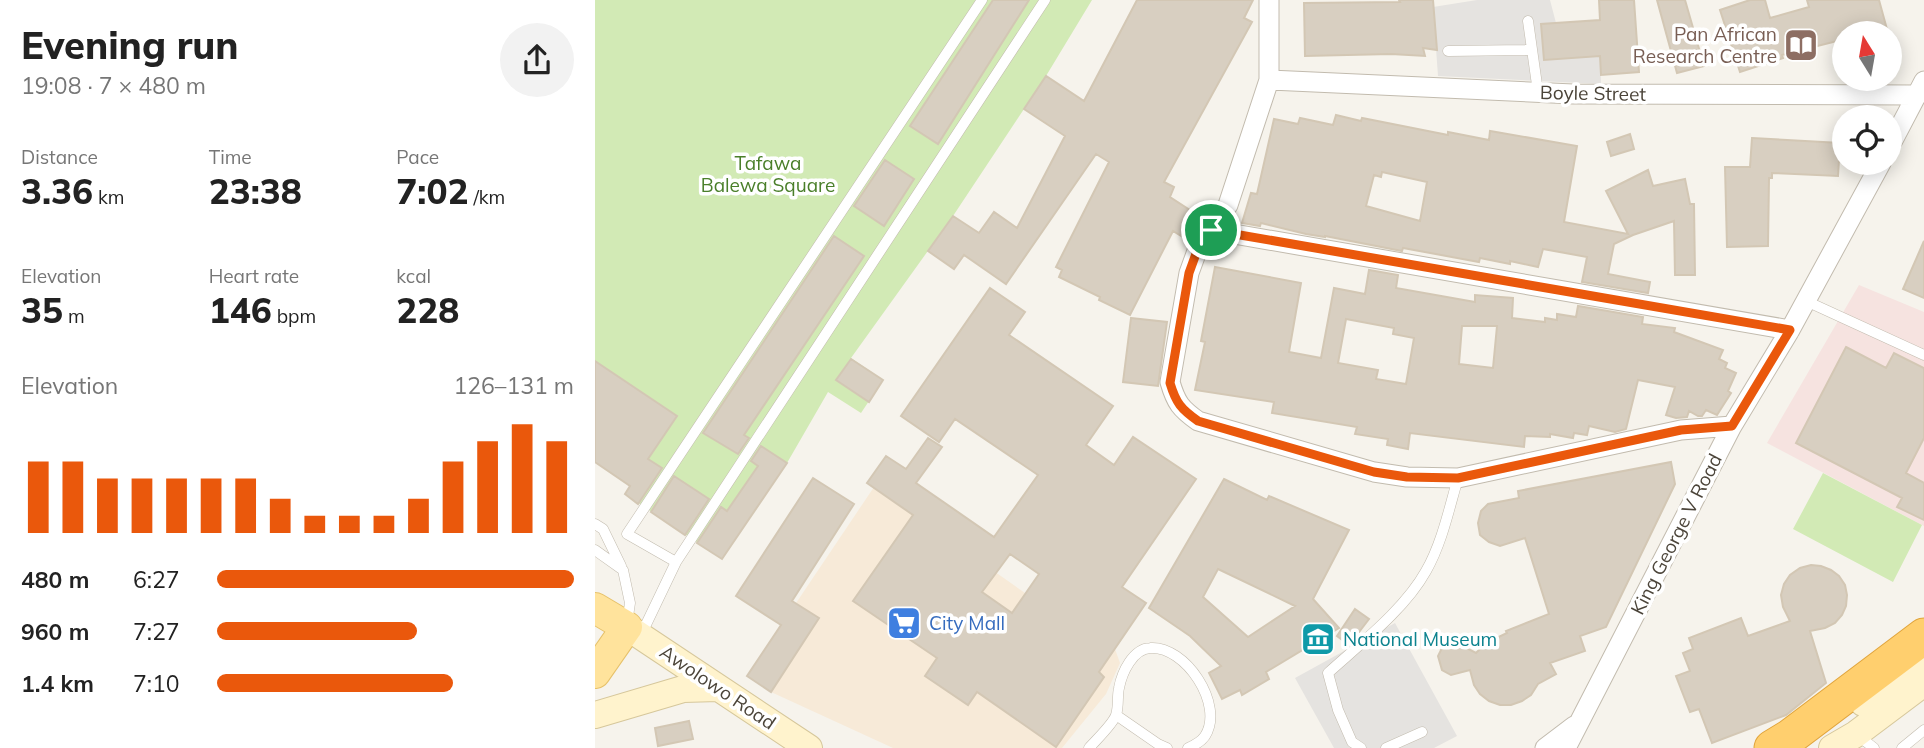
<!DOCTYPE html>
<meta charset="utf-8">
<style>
:root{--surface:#fff;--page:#f2f2f2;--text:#222;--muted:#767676;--accent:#ea580c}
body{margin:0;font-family:Mulish,sans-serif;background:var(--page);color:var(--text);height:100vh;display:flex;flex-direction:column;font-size:26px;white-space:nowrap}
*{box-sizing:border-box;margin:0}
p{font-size:23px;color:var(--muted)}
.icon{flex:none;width:38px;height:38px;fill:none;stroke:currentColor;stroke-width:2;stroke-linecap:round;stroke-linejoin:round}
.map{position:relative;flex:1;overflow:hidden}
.side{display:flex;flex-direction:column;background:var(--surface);width:595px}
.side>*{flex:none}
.needle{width:46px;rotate:349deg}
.buttons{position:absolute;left:1237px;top:21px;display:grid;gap:14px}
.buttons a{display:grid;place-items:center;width:70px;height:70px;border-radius:50%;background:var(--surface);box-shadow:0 4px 18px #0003;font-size:35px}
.pin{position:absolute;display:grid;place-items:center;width:60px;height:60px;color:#fff;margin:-30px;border:4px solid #fff;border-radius:50%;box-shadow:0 2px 7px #0007}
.round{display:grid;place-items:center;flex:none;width:74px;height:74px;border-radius:37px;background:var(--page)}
.overview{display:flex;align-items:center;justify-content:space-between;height:119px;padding:0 21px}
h1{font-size:38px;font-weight:800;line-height:52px}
.stats{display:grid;grid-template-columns:repeat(3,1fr);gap:10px;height:119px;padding:7px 21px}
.stats div{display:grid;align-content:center}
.stats b{font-size:35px;font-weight:800}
.stats small{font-size:19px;font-weight:400}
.stats p{font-size:19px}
.chart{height:196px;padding:14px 21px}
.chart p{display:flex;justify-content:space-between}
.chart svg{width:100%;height:126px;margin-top:7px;stroke:var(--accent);stroke-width:6}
ul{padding:0 21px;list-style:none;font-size:23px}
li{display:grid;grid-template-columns:112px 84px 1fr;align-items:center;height:52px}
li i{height:18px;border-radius:9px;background:var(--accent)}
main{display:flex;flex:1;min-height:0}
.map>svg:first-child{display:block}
.commercial{fill:#f7ead8}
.medical{fill:#f6e3e0}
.green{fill:#d2eab5}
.parking{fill:#e5e3e0}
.building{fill:#d8cfc1;stroke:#d3c7b4;stroke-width:2;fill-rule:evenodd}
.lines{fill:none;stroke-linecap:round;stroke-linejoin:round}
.service-casing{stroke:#c2bbae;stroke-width:11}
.minor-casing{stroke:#c2bbae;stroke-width:21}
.secondary-casing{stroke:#d6c79b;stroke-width:28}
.primary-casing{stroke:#e6c16a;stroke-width:32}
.motorway-casing{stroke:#e0a43c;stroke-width:37}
.service{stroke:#fff;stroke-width:10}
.minor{stroke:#fff;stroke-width:19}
.secondary{stroke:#fff3cd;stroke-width:26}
.primary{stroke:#ffe39c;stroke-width:30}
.motorway{stroke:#ffcf6e;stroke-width:35}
.route-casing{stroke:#fff;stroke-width:14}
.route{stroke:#ea580c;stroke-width:9}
.labels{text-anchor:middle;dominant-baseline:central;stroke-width:7;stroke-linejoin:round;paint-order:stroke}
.education-label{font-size:19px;fill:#785e54;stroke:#fff;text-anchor:end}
.street-label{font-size:19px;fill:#4b4439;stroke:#fff}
.park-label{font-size:19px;fill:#4a7f2a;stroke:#fff}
.shop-label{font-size:19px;fill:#366cbe;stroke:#fff;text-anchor:start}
.culture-label{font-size:19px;fill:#0d838f;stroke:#fff;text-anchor:start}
</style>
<main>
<section class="side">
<div class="overview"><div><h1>Evening run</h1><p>19:08 · 7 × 480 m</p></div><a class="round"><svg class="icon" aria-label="share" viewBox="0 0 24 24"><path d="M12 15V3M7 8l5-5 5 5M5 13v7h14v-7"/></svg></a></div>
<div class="stats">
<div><p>Distance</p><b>3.36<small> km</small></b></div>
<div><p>Time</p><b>23:38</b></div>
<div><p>Pace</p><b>7:02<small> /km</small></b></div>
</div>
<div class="stats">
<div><p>Elevation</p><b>35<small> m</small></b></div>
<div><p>Heart rate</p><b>146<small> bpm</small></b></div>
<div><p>kcal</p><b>228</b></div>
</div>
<div class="chart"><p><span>Elevation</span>126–131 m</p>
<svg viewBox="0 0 160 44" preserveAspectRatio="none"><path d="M5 44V19M15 44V19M25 44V25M35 44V25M45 44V25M55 44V25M65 44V25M75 44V32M85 44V38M95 44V38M105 44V38M115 44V32M125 44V19M135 44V12M145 44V6M155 44V12"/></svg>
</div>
<ul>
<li><b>480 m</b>6:27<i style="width:100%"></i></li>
<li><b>960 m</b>7:27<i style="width:56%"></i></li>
<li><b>1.4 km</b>7:10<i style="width:66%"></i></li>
</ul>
</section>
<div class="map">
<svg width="1329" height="748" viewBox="0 0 1329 748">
<rect width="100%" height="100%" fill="#f6f3ec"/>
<!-- commercial -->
<path class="commercial" d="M279 487 430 593 417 613 520 649 525 663 511 694 467 748H298L176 692 152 676Z"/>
<!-- medical -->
<path class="medical" d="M1264 285 1329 312V526L1172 443Z"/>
<!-- green -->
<path class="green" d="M0 0H497L451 76 484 98 462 131 429 109 358 216 256 358 288 380 266 413 233 392 192 463 127 559 30 494 35 486 0 462Z
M1228 473 1327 525 1298 582 1198 529Z"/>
<!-- parking -->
<path class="parking" d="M882 0H955L961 23 946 25 949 59 1005 56 1006 84 843 76 838 7Z
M800 623 862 736 839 748H739L700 678Z"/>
<!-- building -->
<path class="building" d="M398 0H434L343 144 315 126Z
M542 0H658L649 18 657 22 569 182 579 187 575 197 601 214 586 236 578 231 535 315 504 300 505 297 464 277 467 270 461 267 514 162 501 154 411 284 369 255 359 269 333 251 358 216 384 233 399 212 422 228 470 136 429 109 451 76 489 101Z
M804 0H838L842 50 828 48 830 56 796 54 710 56 709 3 805 2Z
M1004 0H1039L1044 72 1006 75 1005 56 949 60 946 24 1005 20Z
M1062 0H1090L1109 66 1082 73Z
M1155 0H1170L1175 18 1214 7 1212 0H1284L1293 33H1250V39L1187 55 1188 58 1145 72 1125 10Z
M741 115 766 121 767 118 853 135V132L894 140 895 131 982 146 969 222 1033 234 1011 191 1053 170 1058 186 1090 179 1095 204H1099L1100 275H1080L1079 221 1038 235 1019 244 1013 274 1055 282 1053 293 987 282 992 257 948 249 943 267 915 261V264L885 258 884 262 808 248 807 251 730 236V237L711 234 666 223 665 226 647 223 656 193 662 194 679 119 703 124 705 118 738 125ZM787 172 832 182 825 221 771 206 779 175 786 177Z
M1035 134 1039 149 1016 156 1012 142Z
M1157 138 1245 143 1243 176 1177 173V178H1174L1173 246 1132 247 1130 167H1155Z
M290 160 319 179 289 226 259 206Z
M239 236 269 256 149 435 154 438 143 454 108 433Z
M1329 241V298L1308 289Z
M620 267 706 283 694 352 726 358 739 288 770 294 774 270 803 275 801 288 880 302V295L918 298 917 318 950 322V318L962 320V314L981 317 983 306 1048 317 1047 324 1080 328 1079 332 1128 350 1124 359 1132 363 1130 368 1141 373 1133 391 1136 393 1122 415 1111 410 1107 416H1103L1094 411 1092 417 1081 418 1071 415 1080 387 1043 380 1031 429 1020 432 994 426 992 435 979 433 978 438 955 434V437L930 436 929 447 815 433 813 449 792 445 793 439 760 434 762 427 677 413 679 402 600 390 610 342 606 341ZM751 319 799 328 798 334 819 338 811 384 781 379 783 370 743 363ZM867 326H902L898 368 864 364Z
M395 288 430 312 414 335 518 406 491 445 519 465 538 437 601 479 527 587 551 603 504 672 509 677 461 747 382 692 373 705 330 676 342 658 258 601 318 515 272 483 291 456 311 469 333 438 347 447 321 483 399 537 443 475 360 419 344 442 306 416ZM415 554 444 574 417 613 387 592Z
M536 318 572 322 563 386 528 382Z
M1251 347 1291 368 1299 353 1329 368V438L1311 473 1329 483V520L1302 507 1307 498 1201 443Z
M256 359 288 380 274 402 241 380Z
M0 361 82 416 53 459 67 468 43 504 30 494 35 486 0 462Z
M166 446 192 463 127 559 102 543 126 507 132 511 163 466 156 461Z
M1076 462 1080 484 1011 627 985 636 990 651 955 663 961 674 943 684 936 695 927 701 916 705H905L894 701 885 694 879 685 875 670 856 675 847 670 843 656 848 646 862 643 881 653 891 643 912 633 911 631 954 614 930 538 905 546 894 542 885 535 883 523 886 511 893 504 924 498 923 491Z
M79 476 114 499 90 535 56 512Z
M218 478 259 504 197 601 224 618 176 692 152 676 186 625 141 596Z
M629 479 672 500 674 496 754 530 718 599 744 628 671 672 674 679 647 695 645 690 627 699 614 673 626 666 595 636 554 608ZM623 569 700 606 653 637 608 597Z
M1216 565 1226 566 1236 570 1244 576 1250 585 1252 595 1251 606 1247 615 1240 623 1230 628 1215 631 1231 683 1191 715 1117 743 1104 709 1095 712 1081 676 1095 671 1088 653 1098 649 1094 638 1146 618 1153 636 1195 621 1188 607 1186 595 1189 584 1195 575 1205 568Z
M760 609 774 619 754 645 742 636Z
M94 721 98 739 63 746 60 728Z"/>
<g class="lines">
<!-- service casing -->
<g class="service-casing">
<path id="service" d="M387 0 32 534 81 562 450 0
M933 21 943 92
M853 51 937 50
M1211 301 1329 355
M0 524 8 529 26 566
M0 550 28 570 35 603 32 623
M46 635 81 562
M521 715 563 744 572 748
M1261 734 1279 748
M494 748C501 740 518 724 521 715 524 706 522 696 524 688 527 672 538 649 555 648 590 645 630 705 610 736 606 742 600 745 593 748
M766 748 757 742 743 710 733 673C765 644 810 609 831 571 847 543 854 509 863 478
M791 748 827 732
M1307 748 1329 730"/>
</g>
<!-- minor casing -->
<g class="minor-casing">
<path id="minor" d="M674 0V80L633 205 602 251 594 273 575 382C581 403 586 409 603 421L779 472 812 477 863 478 1086 430 1137 426
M674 80 978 94 1323 95
M1295 146 1329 81
M616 230 1195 330
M950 748 979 726
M971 748 1137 426 1195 330 1286 163"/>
</g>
<!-- secondary casing -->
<g class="secondary-casing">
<path id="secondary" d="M32 627 214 748
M1268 703 1329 659
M0 715 88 689 123 688
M1237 748 1261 734 1329 683"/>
</g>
<!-- primary casing -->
<g class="primary-casing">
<path id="primary" d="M0 608 32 627 0 673"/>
</g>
<!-- motorway casing -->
<g class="motorway-casing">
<path id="motorway" d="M1177 748 1195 737 1329 636"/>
</g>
<!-- service -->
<use href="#service" class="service"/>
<!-- minor -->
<use href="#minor" class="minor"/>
<!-- secondary -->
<use href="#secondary" class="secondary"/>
<!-- primary -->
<use href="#primary" class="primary"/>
<!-- motorway -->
<use href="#motorway" class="motorway"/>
</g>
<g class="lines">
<!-- route casing -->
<g class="route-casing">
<path id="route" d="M616 230 1195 330 1137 426 1086 430 863 478 812 477 779 472 603 421C586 409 581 403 575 383L594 273 602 251Z"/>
</g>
<!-- route -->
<use href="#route" class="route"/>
</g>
<!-- icons -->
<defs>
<g id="library-square" transform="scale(1.75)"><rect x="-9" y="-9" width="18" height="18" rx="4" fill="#8d6e63" stroke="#fff"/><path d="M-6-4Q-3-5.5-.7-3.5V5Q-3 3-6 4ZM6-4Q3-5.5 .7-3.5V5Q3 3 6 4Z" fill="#fff"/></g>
<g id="supermarket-square" transform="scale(1.75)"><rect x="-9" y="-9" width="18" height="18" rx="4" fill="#3f7fe0" stroke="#fff"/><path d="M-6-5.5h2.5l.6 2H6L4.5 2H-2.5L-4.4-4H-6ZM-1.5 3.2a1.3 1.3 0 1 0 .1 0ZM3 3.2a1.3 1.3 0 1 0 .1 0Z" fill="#fff"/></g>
<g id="museum-square" transform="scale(1.75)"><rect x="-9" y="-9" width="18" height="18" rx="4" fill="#0f9aa8" stroke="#fff"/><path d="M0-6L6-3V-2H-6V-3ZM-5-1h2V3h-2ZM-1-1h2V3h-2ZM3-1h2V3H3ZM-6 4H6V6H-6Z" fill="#fff"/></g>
</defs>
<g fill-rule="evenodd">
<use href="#library-square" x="1206" y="45"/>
<use href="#supermarket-square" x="309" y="623"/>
<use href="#museum-square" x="723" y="639"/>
</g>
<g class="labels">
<!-- education labels -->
<g class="education-label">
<text x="1182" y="34">Pan African<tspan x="1182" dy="22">Research Centre</tspan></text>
</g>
<!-- street labels -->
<g class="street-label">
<text transform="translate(998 93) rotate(1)">Boyle Street</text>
<text transform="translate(1081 534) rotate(-63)">King George V Road</text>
<text transform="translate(123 687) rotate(34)">Awolowo Road</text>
</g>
<!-- park labels -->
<g class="park-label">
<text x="173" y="163">Tafawa<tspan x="173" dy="22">Balewa Square</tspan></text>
</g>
<!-- shop labels -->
<g class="shop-label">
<text x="334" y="623">City Mall</text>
</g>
<!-- culture labels -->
<g class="culture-label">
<text x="748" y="639">National Museum</text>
</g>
</g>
</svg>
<div class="buttons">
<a><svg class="needle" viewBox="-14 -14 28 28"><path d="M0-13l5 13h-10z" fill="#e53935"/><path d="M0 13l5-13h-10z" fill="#767676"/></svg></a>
<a><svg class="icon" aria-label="locate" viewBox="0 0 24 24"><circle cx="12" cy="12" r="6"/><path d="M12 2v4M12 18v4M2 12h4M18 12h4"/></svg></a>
</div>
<div class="pin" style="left:616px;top:230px;background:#1e9e55"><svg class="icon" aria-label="arrive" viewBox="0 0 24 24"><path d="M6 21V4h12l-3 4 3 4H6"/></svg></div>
</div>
</main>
